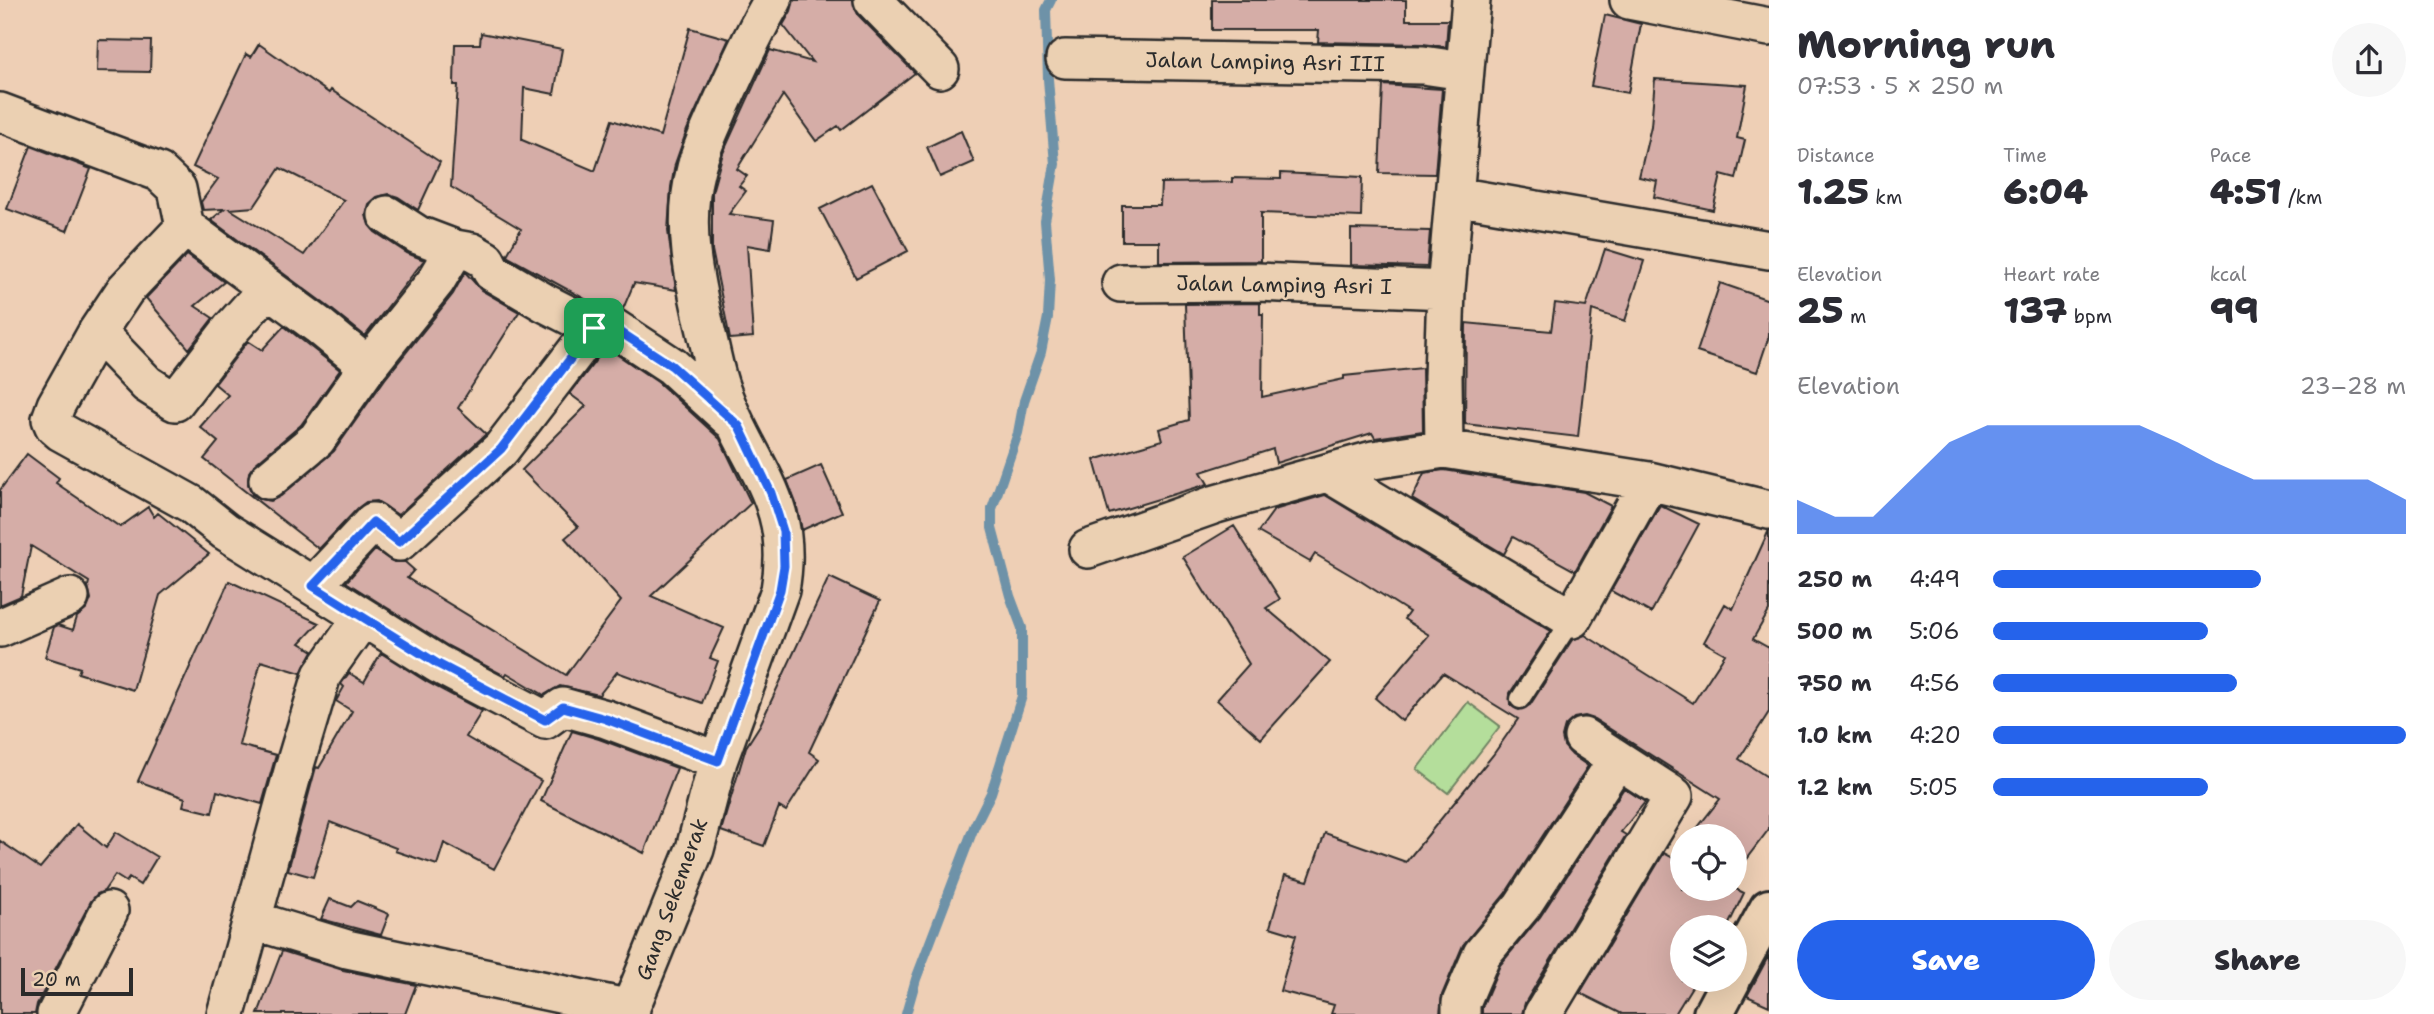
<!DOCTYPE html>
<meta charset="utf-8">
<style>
:root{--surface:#fff;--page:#f7f7f7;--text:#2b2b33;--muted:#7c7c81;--accent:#2563eb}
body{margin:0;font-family:"Shantell Sans",sans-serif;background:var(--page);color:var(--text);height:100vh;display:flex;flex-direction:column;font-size:26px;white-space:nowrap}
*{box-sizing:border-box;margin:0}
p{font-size:23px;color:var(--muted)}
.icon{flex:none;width:38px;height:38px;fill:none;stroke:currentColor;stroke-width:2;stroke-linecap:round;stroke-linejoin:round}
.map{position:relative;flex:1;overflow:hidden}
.side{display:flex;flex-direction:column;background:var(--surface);width:665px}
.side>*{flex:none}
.fabs{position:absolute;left:1670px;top:824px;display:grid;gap:14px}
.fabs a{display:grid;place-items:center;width:77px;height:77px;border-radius:50%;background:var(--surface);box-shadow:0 7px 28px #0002;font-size:35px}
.scale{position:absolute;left:21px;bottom:18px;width:112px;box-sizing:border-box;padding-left:7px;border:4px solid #2b2b2b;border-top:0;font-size:19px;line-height:24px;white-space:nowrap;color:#2b2b2b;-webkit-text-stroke:5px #ebd0b2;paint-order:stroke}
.pin{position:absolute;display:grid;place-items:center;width:60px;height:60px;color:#fff;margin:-30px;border-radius:14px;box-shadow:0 4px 10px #0006}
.round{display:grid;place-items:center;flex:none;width:74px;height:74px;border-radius:37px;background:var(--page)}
.headline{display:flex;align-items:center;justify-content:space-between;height:119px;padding:0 28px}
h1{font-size:38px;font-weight:800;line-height:52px}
.metrics{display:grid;grid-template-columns:repeat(3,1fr);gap:10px;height:119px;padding:7px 28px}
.metrics div{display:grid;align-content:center}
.metrics b{font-size:35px;font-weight:800}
.metrics small{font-size:19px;font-weight:400}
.metrics p{font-size:19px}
.chart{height:196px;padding:14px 28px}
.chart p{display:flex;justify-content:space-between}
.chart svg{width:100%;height:126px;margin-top:7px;fill:var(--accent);opacity:.7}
.primary-button{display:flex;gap:14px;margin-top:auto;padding:14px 28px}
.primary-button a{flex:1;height:80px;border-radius:42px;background:var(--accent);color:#fff;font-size:28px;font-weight:800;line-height:80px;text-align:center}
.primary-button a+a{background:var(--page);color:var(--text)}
ul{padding:0 28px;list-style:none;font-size:23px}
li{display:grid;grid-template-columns:112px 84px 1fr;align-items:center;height:52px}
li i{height:18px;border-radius:9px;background:var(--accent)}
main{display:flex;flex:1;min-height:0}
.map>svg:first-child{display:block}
.green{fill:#b4de9b;stroke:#708463;stroke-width:2}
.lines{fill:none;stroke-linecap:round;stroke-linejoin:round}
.stream{stroke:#6e92a8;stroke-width:10}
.building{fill:#d5ada7;stroke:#2b2b2b;stroke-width:2;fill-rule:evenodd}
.service-casing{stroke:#2b2b2b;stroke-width:23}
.minor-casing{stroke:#2b2b2b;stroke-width:42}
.tertiary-casing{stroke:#2b2b2b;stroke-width:44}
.service{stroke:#ebd0b2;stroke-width:18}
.minor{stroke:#ebd0b2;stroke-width:37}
.tertiary{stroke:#ebd0b2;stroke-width:38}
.route-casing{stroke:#fff;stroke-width:14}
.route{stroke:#2563eb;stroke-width:9}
.labels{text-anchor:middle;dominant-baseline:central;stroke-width:5;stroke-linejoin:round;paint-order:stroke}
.street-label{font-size:21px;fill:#2b2b2b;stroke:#ebd0b2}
</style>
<main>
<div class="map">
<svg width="1769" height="1014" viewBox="0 0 1769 1014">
<rect width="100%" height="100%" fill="#eecfb5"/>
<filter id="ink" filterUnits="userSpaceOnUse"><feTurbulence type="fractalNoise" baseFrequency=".0143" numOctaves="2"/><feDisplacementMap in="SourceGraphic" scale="14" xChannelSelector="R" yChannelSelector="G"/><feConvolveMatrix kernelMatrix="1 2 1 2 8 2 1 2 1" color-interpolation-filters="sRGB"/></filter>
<g filter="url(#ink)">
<!-- green -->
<path class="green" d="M1468 702 1500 726 1448 793 1417 769Z"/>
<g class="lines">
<!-- stream -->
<path class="stream" d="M906 1014 916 979 974 827 991 793 1022 696V628L1010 596 992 528V509L1018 433 1024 401 1041 352 1048 317 1050 280 1045 221 1055 164 1048 79 1046 10 1051 0"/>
</g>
<!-- building -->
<path class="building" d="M794 0H853L858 15 915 73 841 130 838 126 816 141 783 95 737 169 747 176 739 186 746 191 729 214 774 220 770 249 747 245 753 337 730 339 712 250V192L723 153 770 50 812 62 783 25 791 11Z
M1212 0H1406V20H1448L1446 47 1423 44 1318 42 1319 30H1212Z
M1605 15 1641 24 1628 93 1591 86Z
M690 28 729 39 687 130 675 164 671 187 668 231 676 290 634 283 623 309 607 301 594 304 508 257 507 255 521 229 451 187 458 85H454L455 44H480L481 33 562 49 554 94 524 88 522 140 595 171 612 120 660 136Z
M98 40 151 41 150 72 97 71Z
M259 44 329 93 331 90 440 162 418 210 398 197 389 194 377 197 369 204 366 215 369 225 375 232 407 253 424 260 365 336 330 308 211 220 224 209 203 210 201 202 218 179 193 167 246 54 251 57ZM280 168 344 200 304 255 230 209 254 207Z
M1655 79 1747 85 1737 138 1745 140 1736 179 1721 175 1713 210 1654 197 1657 181 1639 177 1651 126Z
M1383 85 1442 89 1435 174 1379 173Z
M961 131 974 162 940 177 927 147Z
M31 146 91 169 67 231 7 209Z
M1281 173 1362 177 1361 217 1261 213V261L1159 262V241H1122V205H1160L1161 183 1232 182V178L1281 179Z
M872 183 908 251 856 278 820 209Z
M1351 229 1430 231 1427 267 1351 265Z
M1605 249 1644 261 1625 321 1592 310 1578 437 1465 424 1466 323 1551 331 1555 303 1586 307Z
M187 255 224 282 195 306 213 318 189 349 146 298Z
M465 272 481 290 519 312 458 408 486 434 398 515 377 501 366 502 358 508 319 549 204 459 218 442 200 427 228 395 215 384 248 341 262 350 284 326 340 370 301 425 255 464 249 472 248 484 252 494 260 499 271 501 281 496 334 451 385 379 453 294Z
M1720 283 1769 300V336L1757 372 1697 352Z
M1260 303V314H1263L1262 397 1344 379V376L1422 368 1423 431 1375 438 1372 433 1276 463 1273 449 1201 472 1208 484 1109 514 1094 460 1162 440 1159 429 1189 420 1185 304Z
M606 347 659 383 720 439 751 503 651 596 724 628 710 658 718 661 702 703 617 672 599 695 560 686 544 695 507 673 505 676 448 646 346 582 375 550 394 562H405L414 570 407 578 566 675 621 601 565 538 578 527 522 470 586 406 570 394Z
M27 454 59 478 56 483 120 527 148 507 154 517 158 513 209 554 160 595 133 690 78 673 80 668 45 657 54 627 58 625 73 630 77 617 87 609 91 599 88 586 89 582 31 546 21 596 0 605V490Z
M821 465 842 512 802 530 796 503 787 480Z
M1444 470 1584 492 1611 506 1575 571 1513 537 1504 554 1412 499 1424 473Z
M1325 495 1551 631 1510 693V705L1519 710 1530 705 1572 640 1585 635 1693 703 1725 654 1704 642 1725 604 1733 609 1769 530V611L1753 639 1769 648V712L1739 759 1769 778V829L1734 875V836H1691L1720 799 1594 719 1585 716 1574 718 1565 726 1562 737 1564 746 1572 755 1588 766 1505 894 1463 945 1442 995 1440 1014H1331L1334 1005 1280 991 1296 935 1270 927 1285 875 1308 881 1325 833 1406 862 1493 755 1518 719 1443 673 1402 721 1375 698 1429 635 1404 619 1409 612 1359 580 1315 554 1310 562 1258 532 1274 510Z
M1660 505 1699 524 1651 613 1611 591Z
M1234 526 1280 599 1266 608 1330 662 1261 739 1217 700 1249 664 1183 557Z
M829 577 880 601 809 752 819 759 786 811 779 807 764 846 721 831 746 747 760 725Z
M229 581 319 623 300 643 313 651 301 673 261 661 239 745 276 755 262 804 217 791 212 813 183 806 185 798 138 781Z
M381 653 427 682 482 711 466 737 541 781 494 869 444 843 437 865 395 851 396 848 330 822 313 877 288 870 316 767 319 768 352 711 336 701 344 687 341 684 349 673 364 682Z
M572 731 599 739 677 768 644 853 541 801Z
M1624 788 1645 802 1621 832 1626 835 1525 1003 1522 1014H1482V1007L1500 965 1540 917Z
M77 824 106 848 116 832 157 857 140 885 129 878 126 882 115 875 104 891 97 894 91 901 37 1004 35 1014H0V841L40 868Z
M1682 849V889L1734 888 1744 893 1727 928H1682V980H1696L1675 1014H1622L1580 993 1664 853 1675 859Z
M330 899 351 907 357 901 389 914 381 935 321 919Z
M282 951 343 970 416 985 405 1014H258Z
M1769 955V1006L1747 996Z"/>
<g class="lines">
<!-- service casing -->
<g class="service-casing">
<path id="service" d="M1520 699 1572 619"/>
</g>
<!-- minor casing -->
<g class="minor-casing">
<path id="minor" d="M873 0 940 69
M1629 0 1769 27
M1065 59 1423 65 1464 71
M0 112 159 172 177 189 185 227 318 325 368 366
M1455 196 1769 250
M387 215 418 235 455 249 472 252 486 260 492 272 545 303 594 328 605 322 672 366 730 419
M185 227 125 290 97 332 56 405 51 419 54 426 61 432 191 504 225 531 438 664 545 720 563 707 606 719 718 761
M1121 283 1258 282 1446 290
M97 332 147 384 175 402 231 329 268 288
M1444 449 1443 377 1446 290 1471 0
M1328 473 1572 619 1649 481
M268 480 317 439 368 366 436 281 455 249
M1088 549 1216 504 1373 460 1444 449 1649 481 1769 510
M313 586 373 522 399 542 501 449 594 328
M0 628 70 597
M252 920 347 949 631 1009
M56 1014 109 911
M226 1014 294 768 322 675 363 617
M628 1014 695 849 718 761 780 590C796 501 749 467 722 392 715 374 712 354 707 335 694 281 681 224 696 168 701 148 711 128 719 109 736 72 752 35 773 0
M1461 1014V1003L1482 954 1522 906 1617 760
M1543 1014 1674 796 1583 737"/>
</g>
<!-- tertiary casing -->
<g class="tertiary-casing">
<path id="tertiary" d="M1734 973 1769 909
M1713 1014 1731 980"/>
</g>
<!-- service -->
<use href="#service" class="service"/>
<!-- minor -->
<use href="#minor" class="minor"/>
<!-- tertiary -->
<use href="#tertiary" class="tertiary"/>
</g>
</g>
<g class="lines" filter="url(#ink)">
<!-- route casing -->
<g class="route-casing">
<path id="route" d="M605 322 672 366 739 426 771 493 783 531 784 566 780 590 718 761 606 719 563 707 545 720 438 664 313 586 373 522 399 542 501 449 594 328Z"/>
</g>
<!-- route -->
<use href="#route" class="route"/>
</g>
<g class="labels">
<!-- street labels -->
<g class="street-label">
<text transform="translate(1265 62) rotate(1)">Jalan Lamping Asri III</text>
<text transform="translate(1284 285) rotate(1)">Jalan Lamping Asri I</text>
<text transform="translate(672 899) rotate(-70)">Gang Sekemerak</text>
</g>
</g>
</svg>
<div class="fabs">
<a><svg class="icon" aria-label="locate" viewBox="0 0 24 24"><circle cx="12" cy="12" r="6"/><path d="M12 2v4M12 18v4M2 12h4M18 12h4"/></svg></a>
<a><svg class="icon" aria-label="layers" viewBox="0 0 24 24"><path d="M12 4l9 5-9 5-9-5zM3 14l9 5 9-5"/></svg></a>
</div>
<div class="scale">20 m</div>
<div class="pin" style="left:594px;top:328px;background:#1e9e55"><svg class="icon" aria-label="arrive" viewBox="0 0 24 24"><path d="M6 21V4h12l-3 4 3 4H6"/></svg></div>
</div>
<section class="side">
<div class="headline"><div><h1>Morning run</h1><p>07:53 · 5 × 250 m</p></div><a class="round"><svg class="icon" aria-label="share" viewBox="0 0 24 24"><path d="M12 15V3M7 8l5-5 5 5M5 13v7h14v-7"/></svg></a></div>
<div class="metrics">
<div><p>Distance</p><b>1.25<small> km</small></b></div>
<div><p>Time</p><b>6:04</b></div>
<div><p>Pace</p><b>4:51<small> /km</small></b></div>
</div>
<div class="metrics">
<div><p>Elevation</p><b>25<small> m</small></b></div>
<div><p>Heart rate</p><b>137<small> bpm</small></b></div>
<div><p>kcal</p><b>99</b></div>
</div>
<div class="chart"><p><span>Elevation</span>23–28 m</p>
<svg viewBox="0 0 160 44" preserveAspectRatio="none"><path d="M0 44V32L10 38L20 38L30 25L40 12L50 6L60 6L70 6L80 6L90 6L100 12L110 19L120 25L130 25L140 25L150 25L160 32V44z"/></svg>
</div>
<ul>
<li><b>250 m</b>4:49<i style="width:65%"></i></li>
<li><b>500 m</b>5:06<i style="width:52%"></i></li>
<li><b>750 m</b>4:56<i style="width:59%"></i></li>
<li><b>1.0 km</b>4:20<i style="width:100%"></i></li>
<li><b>1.2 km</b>5:05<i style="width:52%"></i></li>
</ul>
<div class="primary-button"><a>Save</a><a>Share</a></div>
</section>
</main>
